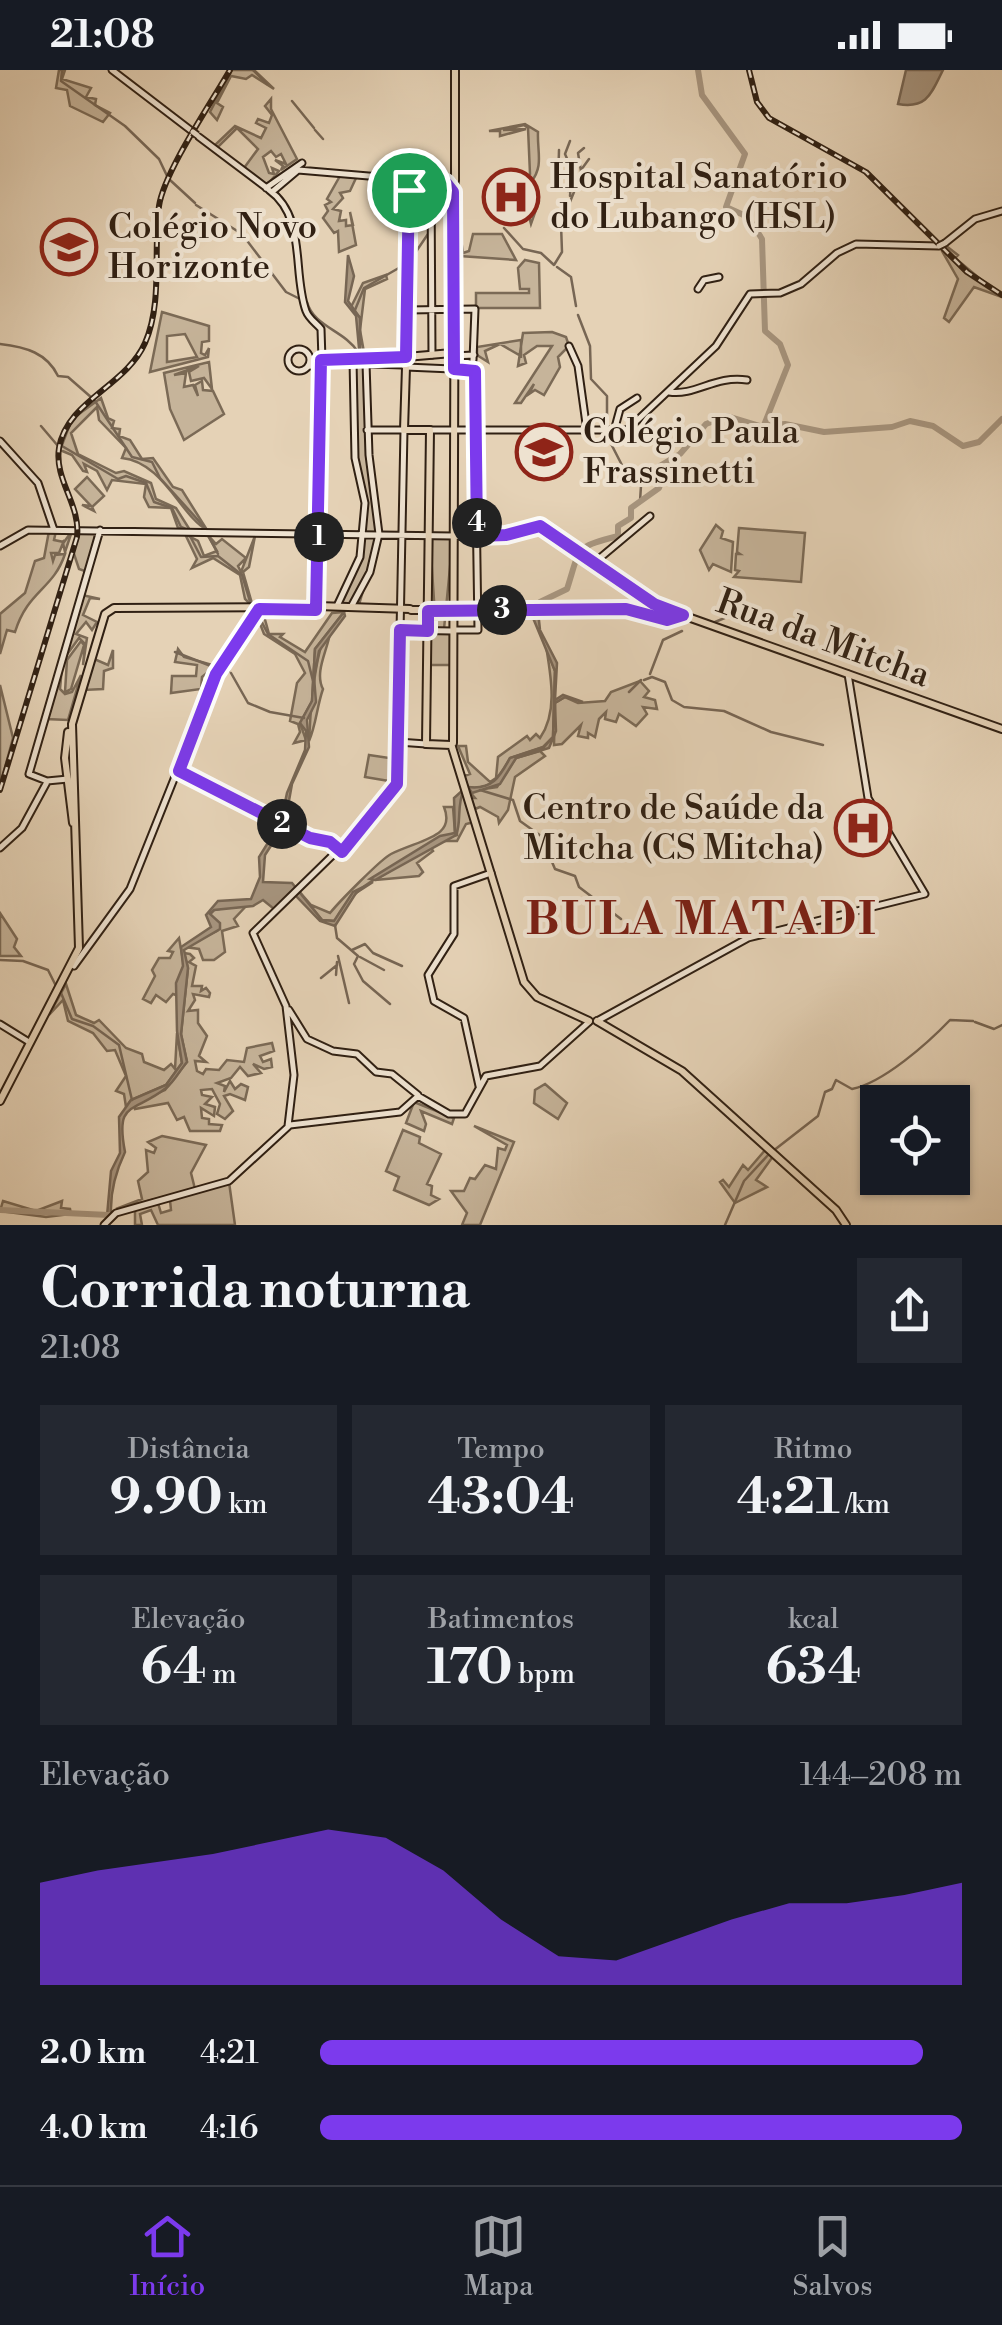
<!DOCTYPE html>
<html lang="pt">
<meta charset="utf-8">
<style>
:root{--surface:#171b24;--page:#242831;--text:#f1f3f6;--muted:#9ea1a6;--line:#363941;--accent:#7c3aed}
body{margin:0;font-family:"Libre Bodoni",serif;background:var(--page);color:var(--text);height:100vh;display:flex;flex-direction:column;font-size:38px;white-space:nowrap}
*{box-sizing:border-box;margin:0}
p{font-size:32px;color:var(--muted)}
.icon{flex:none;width:55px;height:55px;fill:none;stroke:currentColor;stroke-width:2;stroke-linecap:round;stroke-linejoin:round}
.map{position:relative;height:1155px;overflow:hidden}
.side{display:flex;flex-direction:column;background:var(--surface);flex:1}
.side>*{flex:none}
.controls{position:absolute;left:860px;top:1015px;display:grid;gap:20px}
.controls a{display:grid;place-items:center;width:110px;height:110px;border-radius:0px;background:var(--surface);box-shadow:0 2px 8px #0004;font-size:50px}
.pin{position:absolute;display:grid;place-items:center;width:85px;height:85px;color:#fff;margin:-42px;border:5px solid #fff;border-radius:50%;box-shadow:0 2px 10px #0007}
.km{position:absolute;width:50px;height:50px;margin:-25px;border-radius:50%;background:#222;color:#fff;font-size:28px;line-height:50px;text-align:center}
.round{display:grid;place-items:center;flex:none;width:105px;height:105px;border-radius:0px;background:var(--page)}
.head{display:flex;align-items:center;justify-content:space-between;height:170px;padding:0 40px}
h1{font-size:55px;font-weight:800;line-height:75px}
.metrics{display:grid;grid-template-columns:repeat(3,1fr);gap:15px;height:170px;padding:10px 40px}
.metrics div{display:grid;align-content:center;border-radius:0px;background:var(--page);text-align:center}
.metrics b{font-size:50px;font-weight:800}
.metrics small{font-size:28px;font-weight:400}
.metrics p{font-size:28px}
.chart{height:280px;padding:20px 40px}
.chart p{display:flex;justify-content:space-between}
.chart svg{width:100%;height:180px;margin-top:10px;fill:var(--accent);opacity:.7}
ul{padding:0 40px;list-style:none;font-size:32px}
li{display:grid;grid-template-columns:160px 120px 1fr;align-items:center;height:75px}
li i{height:25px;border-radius:12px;background:var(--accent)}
.status{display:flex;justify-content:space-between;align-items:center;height:70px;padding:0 50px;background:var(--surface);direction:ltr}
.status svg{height:28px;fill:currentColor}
.dock{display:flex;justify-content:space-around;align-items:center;height:140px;border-top:2px solid var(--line);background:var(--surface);font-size:28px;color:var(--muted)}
.dock a{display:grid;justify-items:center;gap:5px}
.dock .on{color:var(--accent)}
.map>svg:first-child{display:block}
.green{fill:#c6b49a;stroke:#7b6a56;stroke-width:2.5;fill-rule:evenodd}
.water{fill:#a7957f;stroke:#776654;stroke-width:2.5}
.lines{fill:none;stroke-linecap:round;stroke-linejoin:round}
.stream{stroke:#776654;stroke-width:2.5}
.river{stroke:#a7957f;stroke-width:6}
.secondary-casing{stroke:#302013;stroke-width:9}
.primary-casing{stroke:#302013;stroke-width:10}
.secondary{stroke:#eee2d0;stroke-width:5}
.primary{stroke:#e5d2b6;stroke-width:6}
.rail-casing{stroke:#302013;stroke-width:6}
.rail{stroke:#eee2d0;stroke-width:2.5;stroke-dasharray:8;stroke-linecap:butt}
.secondary-bridge-casing{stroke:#302013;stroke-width:9;stroke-linecap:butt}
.secondary-bridge{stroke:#eee2d0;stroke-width:5}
.route-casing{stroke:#fff;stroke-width:20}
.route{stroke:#7c3aed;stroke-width:12}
.labels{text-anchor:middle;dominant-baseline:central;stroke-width:8;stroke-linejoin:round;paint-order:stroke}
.poi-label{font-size:35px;fill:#302013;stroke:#eee2d0;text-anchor:start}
.street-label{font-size:35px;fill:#302013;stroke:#eee2d0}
.district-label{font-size:45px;font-weight:bold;letter-spacing:2.5px;fill:#7a1f14;stroke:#eee2d0}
</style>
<div class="status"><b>21:08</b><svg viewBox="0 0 49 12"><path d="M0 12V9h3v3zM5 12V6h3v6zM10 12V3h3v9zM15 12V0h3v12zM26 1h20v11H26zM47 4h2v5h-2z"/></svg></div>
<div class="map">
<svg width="1002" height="1155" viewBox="0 0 1002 1155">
<rect width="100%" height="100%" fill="#e5d2b6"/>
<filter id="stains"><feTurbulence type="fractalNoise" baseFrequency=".002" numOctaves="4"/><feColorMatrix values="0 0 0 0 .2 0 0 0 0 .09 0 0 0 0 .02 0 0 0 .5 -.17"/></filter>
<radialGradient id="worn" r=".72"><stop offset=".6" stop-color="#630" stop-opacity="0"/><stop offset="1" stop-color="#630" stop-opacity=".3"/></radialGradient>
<!-- green -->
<path class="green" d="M59 0H65L62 9 91 18 86 27 96 29 95 35 110 43 103 52 70 36 67 20 56 18Z
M232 0H254L274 19 252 5 246 9 231 6 217 33 223 37 217 50 210 42Z
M271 29V39L297 89 281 100 283 96 275 90 286 94 281 84 276 87 271 81 263 87 269 103 274 104 272 98 279 101 267 115 244 98 258 79 237 58 218 77 215 75 235 56 261 68 266 58 256 53 258 49 269 53 272 45 265 36Z
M525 54 538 62C537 82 544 96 531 112L539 131 531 154 528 142 492 135V129L499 132 498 114H501L504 133 530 132 525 117 514 115 512 123 505 120 504 114 522 112 530 104 528 58 524 55 503 60 526 59 500 66V61H489Z
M340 106 356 108 350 121 340 123 343 128 333 139 341 141 339 151 346 150V156L353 155 350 142 356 175 339 182 338 161 334 163 323 148 328 141 325 135 331 132 327 129Z
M473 164H502L516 190 460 186 457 177 462 176 463 183 469 181Z
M945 175 958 185 955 188 1002 227 974 217 949 252 944 248 958 209 942 181Z
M525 190 539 193 540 238H476V223H529V219H520L518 198Z
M386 205 387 209 365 219 360 260 365 288 360 289V248L351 237 363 213Z
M162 242 209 256V271L202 272 201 283 205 285 209 278 208 287 150 302ZM185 264 197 287 167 292V266Z
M552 262 566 267 569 276 558 287 560 297 544 325 535 320 529 324 534 314 521 333H515L552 276H537L524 285 526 293 518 296 523 263Z
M521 270V286L500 274 485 281 488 292 477 285V277Z
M209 292 212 319 204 308 191 311 189 302 199 296 174 305 186 303 184 317 193 315 198 326 195 315 202 311 203 320 213 321 224 344 184 370 170 339 164 303Z
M352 294H368L369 384 381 460 358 538 335 536 360 484 364 429 355 389Z
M101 328 108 348 114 351 112 358 120 359 119 366 130 370 142 389 153 388 173 417 182 420 207 460C181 446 163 392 122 388L126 378 99 350 97 337 71 363 78 384 116 403 124 401 151 413 156 429 176 438 190 460 178 458 171 438 149 437 144 427 146 414 112 410 107 420 97 401 84 394 87 402 83 401 72 385 60 380 72 349Z
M546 362 530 364 528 369 546 371 547 364 556 363 560 388 550 375 543 381V402H557L560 390 562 404 535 407V387L529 388 525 363Z
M87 407 104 426 92 437 94 441 82 435 91 436 75 419Z
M716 455 723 461 721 468 733 472 731 502 713 494 709 500 700 480Z
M739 458 805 463 801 512 734 507 739 501 735 500 736 484H740L737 482Z
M49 461H56L54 470 64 472 72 461 65 482 63 473 59 483H51L53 491 55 485 65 484C53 520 28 520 15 562L7 560 0 584V544L25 523 35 491 44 488Z
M78 461H94L95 467 82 517 85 501 79 499 73 481Z
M185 464 198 471 204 486 217 481 207 464 216 474 222 469 246 488 238 496 241 502 255 466 249 497 243 502 253 537 245 529 240 505 213 488 192 498 197 489Z
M453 466 444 559 436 561 430 469Z
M82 525 100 529 90 528 83 545 97 552 92 560 86 552 76 564 87 568 83 595 85 574 79 568 63 590Z
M344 542 315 579 312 631 300 653 306 670 294 673 300 662 298 654 290 651 297 613 305 603 295 584 264 564 257 546H264L269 564H283L280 567 305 582 332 543Z
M429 563H452V595H429Z
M329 568C325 585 315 604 323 619 317 636 316 655 309 671 310 646 314 594 323 571Z
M81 571 84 575 71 619 65 622 67 590Z
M546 576 555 601 553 667 543 677 510 688C499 707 492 721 468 717L464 706 470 704 458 676H466L468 692 490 712 496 708 498 687 527 666 530 670 536 664 540 668C558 642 551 607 546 576Z
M178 579 184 587 216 596 202 607 201 619 171 623 172 606H196L197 595 175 592Z
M113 580V598L104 601 103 619 84 620 92 588 108 595Z
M62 597 60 619 65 624 72 622 81 605 68 650 46 649Z
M640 611 649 621 644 627 655 630 657 639 643 637 647 644 636 656 619 644 616 652 605 649 606 642 599 649 595 667 588 663V668L578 666 581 655 562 674 554 675 555 633 565 627 578 633 605 631 611 622Z
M0 615 13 668 0 716Z
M540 681 545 686 515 707 508 740 499 753 498 747 480 737 475 739 471 728H475L469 721 497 717 516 688Z
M369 685 396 689 395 712 365 707Z
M465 722 474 752 466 754 457 771H442L431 778 433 781 417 793 423 802 419 806 375 810 445 768 457 765 456 734Z
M869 734 875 748 868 752 870 759 866 762 868 754H856L862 763 856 770 859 777 854 779 846 746Z
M444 737H453L455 763C438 768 428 776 413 786 381 808 354 814 335 851L322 850 298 820 311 835 330 843C339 832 381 789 391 784 422 769 456 767 444 737Z
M249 833 234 849 238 856 222 861 225 882 214 890H203L199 879 185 877 217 861 210 844 214 840Z
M0 843 17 869 14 877 21 886H0Z
M179 868 184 896 179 926 173 924 166 932 156 925 151 933 143 929 155 906 152 900 159 888H170L173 882 168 881Z
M184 883 190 884 194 888 189 892 196 896 192 916H202L201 921 206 918 210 923 209 927 193 924 195 930 188 941 198 940V953L207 966 199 986 206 992 195 991 197 1001 203 1004 206 999 219 1000 227 990 244 992 247 978 272 973 274 981 260 986 263 992 271 989 272 997 264 999 253 994 261 1003 248 1006 240 997 231 1008 217 1013 225 1016 224 1022 230 1011 235 1019 241 1014 248 1017 245 1030 230 1024 224 1026 233 1041 225 1049 217 1044 220 1034 212 1019 201 1020 202 1025 212 1027 205 1034 215 1037 214 1046 201 1038 202 1048 209 1049V1054L222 1055 220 1061H190L184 1047 177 1050 168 1033 135 1039 134 1033 165 1020 187 992 181 964 188 898Z
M66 914 76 945 94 953 99 950 126 978 142 984 144 992 164 1000 171 994 175 999 177 963 182 993 166 1015 131 1030 126 1037 124 1024 116 1021 126 1006 115 980 107 981 93 963 68 951 63 930 49 945Z
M545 1014 567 1033 558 1049 534 1033 535 1020Z
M414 1032 454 1048 452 1054 421 1041 426 1054 424 1061 406 1053Z
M474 1056 514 1072 480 1155H462L467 1143 451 1121H464L470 1108 475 1109 485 1095 496 1099 498 1078 505 1080 507 1075Z
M403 1060 420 1067 419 1073 441 1084 427 1114 432 1116 431 1125 439 1129 429 1135 394 1120 399 1107 386 1101Z
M162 1066 206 1075 191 1103 195 1119 116 1139 142 1129 138 1111 148 1102 146 1080 154 1083 156 1078 148 1072Z
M766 1079 774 1085 756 1110 767 1117 735 1133 720 1112 723 1110 729 1117 743 1095 748 1100Z
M229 1112 235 1155H158L151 1140 140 1144 142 1155H135V1140L158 1133 161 1143 171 1140 170 1130Z
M3 1131 36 1141 62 1131 61 1138 70 1139 71 1144 46 1147 0 1141Z"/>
<!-- water -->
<path class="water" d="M906 0H943C931 24 927 39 898 34Z
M348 185 354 206 348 231 360 248V289L356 246 345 232Z
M538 541 540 560 557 593 555 630 563 625 583 632 565 627 555 633 556 661 549 678 516 688 500 714 472 723 468 717C492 720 500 707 510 688L544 677 553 667 555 601 531 543Z
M344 542 345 546 319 581 314 607 316 632 307 650 309 677 292 714 285 753 281 751 287 723 305 680 306 661 300 653 312 631 315 579Z
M464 719C456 737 462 751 456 765L375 810 370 809 440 766 455 763 454 728Z
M279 755 283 757 265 785 263 812 292 813 322 850 334 851 353 822 373 812 356 823 335 856 320 851 293 823 274 839 263 830 253 836 214 840 210 844 220 853V859L184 880 188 898 181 964 187 992C180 1000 174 1012 166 1018 133 1044 115 1030 125 1082 116 1101 110 1122 111 1144L107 1146 111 1101 120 1083 119 1047 131 1030 166 1015 182 993 177 961 176 913 183 896 181 877 211 857 206 845 218 831 251 829 260 807 259 787Z"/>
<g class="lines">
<!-- stream -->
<path class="stream" d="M62 0 61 11 125 56 159 89 168 108
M253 0 267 14
M292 31 314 58
M315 60 323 69
M570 71 565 84 572 100 570 126
M559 80 558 115 568 121
M581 100 589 89
M170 110 195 133
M578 117 602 103
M575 120 581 101 578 83 584 78
M196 135 242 164 286 222 302 230
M435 153 441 140
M504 158 523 179 541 183 554 195 562 182 561 154 574 122
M409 192 428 164
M557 197 571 207 576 236
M307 232C314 257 344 260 358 282
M355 240 364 218 404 195
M578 245 590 276 591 309 607 326V357
M0 274C26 277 47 283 58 306L68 307 92 328
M95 331 132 387 152 392 160 408 207 460
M41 356 58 376
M62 365 63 363
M607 366 625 401 641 416 640 431
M62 376 118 409 126 406 146 413 154 432 172 438 181 457 188 460
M208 465 218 484
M190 466 201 487 218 486 242 505 251 535
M258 545 268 564 308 591 313 611
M729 547 743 540
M715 552 727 547
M175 582 216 598
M223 599 229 601
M231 603 248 633 270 642 304 648
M650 604 663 570 682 561
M644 610 652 607 665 612 672 630 684 637 724 641 771 662 823 675
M629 622 641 610
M480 720 513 730 520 751 541 766 555 799 575 806 579 817 621 849
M335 855 337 868 358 886 354 894 363 911 390 934
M352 880 365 874 373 883 402 896
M338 886 349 933
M360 887 384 900
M0 890 23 891 48 900 56 916
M336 905 337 892
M321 908 337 895
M61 923 72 949 93 956 119 975 132 1030
M975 952 994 959 1002 955
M773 1081 818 1046 825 1022 832 1019 836 1010 852 1019C883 1013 928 973 950 950L973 951
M725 1155 744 1111 769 1084"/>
<!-- river -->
<path class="river" d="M698 0 702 25 745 84 726 137 748 147 762 169 765 261 780 274 788 295 764 355
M534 542 540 532 567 519C581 476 573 478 618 466V456L631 448V438L659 418 663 406 657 401 658 397 680 384 706 354 727 346 760 356 785 354 824 362 892 357 910 351 933 356 963 376 979 372 1002 349
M0 1140 109 1145"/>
<!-- secondary casing -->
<g class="secondary-casing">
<path id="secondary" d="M112 0 193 62
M199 67 268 119
M298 100 451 113
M431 113 432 285
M266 118 302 93
M269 120C307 147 292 202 306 241 309 249 316 253 321 259L322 290
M272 122 298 100
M945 173 975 149 1002 141
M698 219 704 210 719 207
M407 240 475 239 473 290
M569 276 578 296 587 361
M288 290a11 11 0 1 1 22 0a11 11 0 1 1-22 0Z
M453 286 474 285
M406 287 409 113
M310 296 314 292 403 295
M406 297 475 300
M669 322C696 326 715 305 747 310
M430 360H627L716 276 750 224 780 223 801 214 837 183 856 174 939 176
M614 361 620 339 637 328
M0 371 38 413 54 460
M0 476 28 460 453 466
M594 493 650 446
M337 536 360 487 365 433 355 388 353 290
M319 537 322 292
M351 537 370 502 379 464 369 385 366 293
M453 540 626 539 667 550 683 545
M400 560 452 561
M453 560H478L474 297
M398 672 426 674
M179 701 308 767 332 773 342 783 397 714 404 360H367
M68 709 47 711 29 704 100 460
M0 778 22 758 47 712
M74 896 130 819 216 604 259 539
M289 940 307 969 333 981 357 984 376 1002 392 1004 418 1025
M597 951 748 868 925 824 868 728 848 604
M0 954 29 972
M479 1016 464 948 434 931 428 905 454 864V816L491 803
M288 1056 294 1005 286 936 253 863 338 780
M104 1155 116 1143 229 1111 290 1055 400 1042 418 1026 449 1044H465L486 1006 540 996 589 952"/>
</g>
<!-- primary casing -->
<g class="primary-casing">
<path id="primary" d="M455 0V111
M406 287 452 283
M404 288 409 290 406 297 402 293Z
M406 297 404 360H430L426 674 451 675
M540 456 657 536 1002 659
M453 466 506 465 537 456
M317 536 410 539
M411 540H453
M68 662 65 688 73 753
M453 673 455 115
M452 677 524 912 537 927 589 951
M597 951 682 1001 836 1140 846 1155
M0 1031 79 878 72 654 105 544 114 538 319 537"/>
</g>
<!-- secondary -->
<use href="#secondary" class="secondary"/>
<!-- primary -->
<use href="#primary" class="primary"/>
<!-- rail casing -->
<g class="rail-casing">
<path id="rail" d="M749 0 757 32 769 48 866 102 967 202 1002 225
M0 720 77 467C81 435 54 410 59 378 67 331 126 316 145 273 163 232 153 181 159 136 164 102 211 33 230 0"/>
</g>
<!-- rail -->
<use href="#rail" class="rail"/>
<!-- secondary-bridge casing -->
<g class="secondary-bridge-casing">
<path id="secondary-bridge" d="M193 62 197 65
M939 176 945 173"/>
</g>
<!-- secondary-bridge -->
<use href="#secondary-bridge" class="secondary-bridge"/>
</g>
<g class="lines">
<!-- route casing -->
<g class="route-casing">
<path id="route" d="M409 113H446L453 122 454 299 475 301 477 466 506 465 540 456 654 534 683 545 667 550 626 539 428 541V561L400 560 397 714 342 782 330 772 310 768 179 701 216 604 259 539 316 540 321 290 406 287Z"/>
</g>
<!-- route -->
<use href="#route" class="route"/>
</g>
<!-- icons -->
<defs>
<g id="hospital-ring" transform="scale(2.875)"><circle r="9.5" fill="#eee2d0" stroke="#8f2418" stroke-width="1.5"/><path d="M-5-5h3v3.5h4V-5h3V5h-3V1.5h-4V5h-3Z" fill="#8f2418"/></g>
<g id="university-ring" transform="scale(2.875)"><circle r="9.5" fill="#eee2d0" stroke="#8f2418" stroke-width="1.5"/><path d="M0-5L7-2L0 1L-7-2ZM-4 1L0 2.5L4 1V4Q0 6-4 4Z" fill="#8f2418"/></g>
</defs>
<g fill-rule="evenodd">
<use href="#hospital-ring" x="511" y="127"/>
<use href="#university-ring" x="69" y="177"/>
<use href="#university-ring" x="544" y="382"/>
<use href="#hospital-ring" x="863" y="758"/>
</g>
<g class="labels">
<!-- poi labels -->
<g class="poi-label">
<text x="550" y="107">Hospital Sanatório<tspan x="550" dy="40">do Lubango (HSL)</tspan></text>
<text x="108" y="157">Colégio Novo<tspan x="108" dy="40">Horizonte</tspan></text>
<text x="583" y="362">Colégio Paula<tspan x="583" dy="40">Frassinetti</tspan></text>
<text x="824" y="738" text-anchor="end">Centro de Saúde da<tspan x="824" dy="40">Mitcha (CS Mitcha)</tspan></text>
</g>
<!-- street labels -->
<g class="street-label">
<text transform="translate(823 569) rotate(20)">Rua da Mitcha</text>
</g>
<!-- district labels -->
<g class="district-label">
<text x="702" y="850">BULA MATADI</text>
</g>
</g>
<rect width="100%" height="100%" filter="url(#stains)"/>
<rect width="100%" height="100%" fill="url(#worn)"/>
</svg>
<div class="controls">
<a><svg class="icon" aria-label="locate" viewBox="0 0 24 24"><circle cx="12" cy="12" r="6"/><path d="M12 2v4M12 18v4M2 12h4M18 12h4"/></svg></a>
</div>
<div class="pin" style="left:409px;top:120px;background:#1e9e55"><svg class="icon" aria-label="arrive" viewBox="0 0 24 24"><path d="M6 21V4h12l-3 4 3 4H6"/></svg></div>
<b class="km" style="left:319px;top:467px">1</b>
<b class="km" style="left:282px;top:754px">2</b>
<b class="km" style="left:502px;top:540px">3</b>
<b class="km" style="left:477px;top:453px">4</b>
</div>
<section class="side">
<div class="head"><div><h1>Corrida noturna</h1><p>21:08</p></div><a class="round"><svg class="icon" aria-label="share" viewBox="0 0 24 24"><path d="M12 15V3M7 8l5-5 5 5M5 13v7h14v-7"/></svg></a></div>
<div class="metrics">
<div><p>Distância</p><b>9.90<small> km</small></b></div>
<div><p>Tempo</p><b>43:04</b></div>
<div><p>Ritmo</p><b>4:21<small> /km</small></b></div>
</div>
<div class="metrics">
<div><p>Elevação</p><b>64<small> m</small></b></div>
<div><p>Batimentos</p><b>170<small> bpm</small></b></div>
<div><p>kcal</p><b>634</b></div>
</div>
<div class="chart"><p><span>Elevação</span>144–208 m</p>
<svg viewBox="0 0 160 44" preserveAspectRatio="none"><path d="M0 44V19L10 16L20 14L30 12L40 9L50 6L60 8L70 16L80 28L90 37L100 38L110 33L120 28L130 24L140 24L150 22L160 19V44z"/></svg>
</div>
<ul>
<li><b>2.0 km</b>4:21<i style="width:94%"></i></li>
<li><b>4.0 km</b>4:16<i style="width:100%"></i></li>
</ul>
</section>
<nav class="dock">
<a class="on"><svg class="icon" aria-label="home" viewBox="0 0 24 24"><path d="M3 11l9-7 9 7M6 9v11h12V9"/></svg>Início</a>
<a><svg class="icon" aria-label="map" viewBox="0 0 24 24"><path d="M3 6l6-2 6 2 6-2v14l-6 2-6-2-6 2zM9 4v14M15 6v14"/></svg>Mapa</a>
<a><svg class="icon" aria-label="saved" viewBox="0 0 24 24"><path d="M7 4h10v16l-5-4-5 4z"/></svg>Salvos</a>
</nav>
